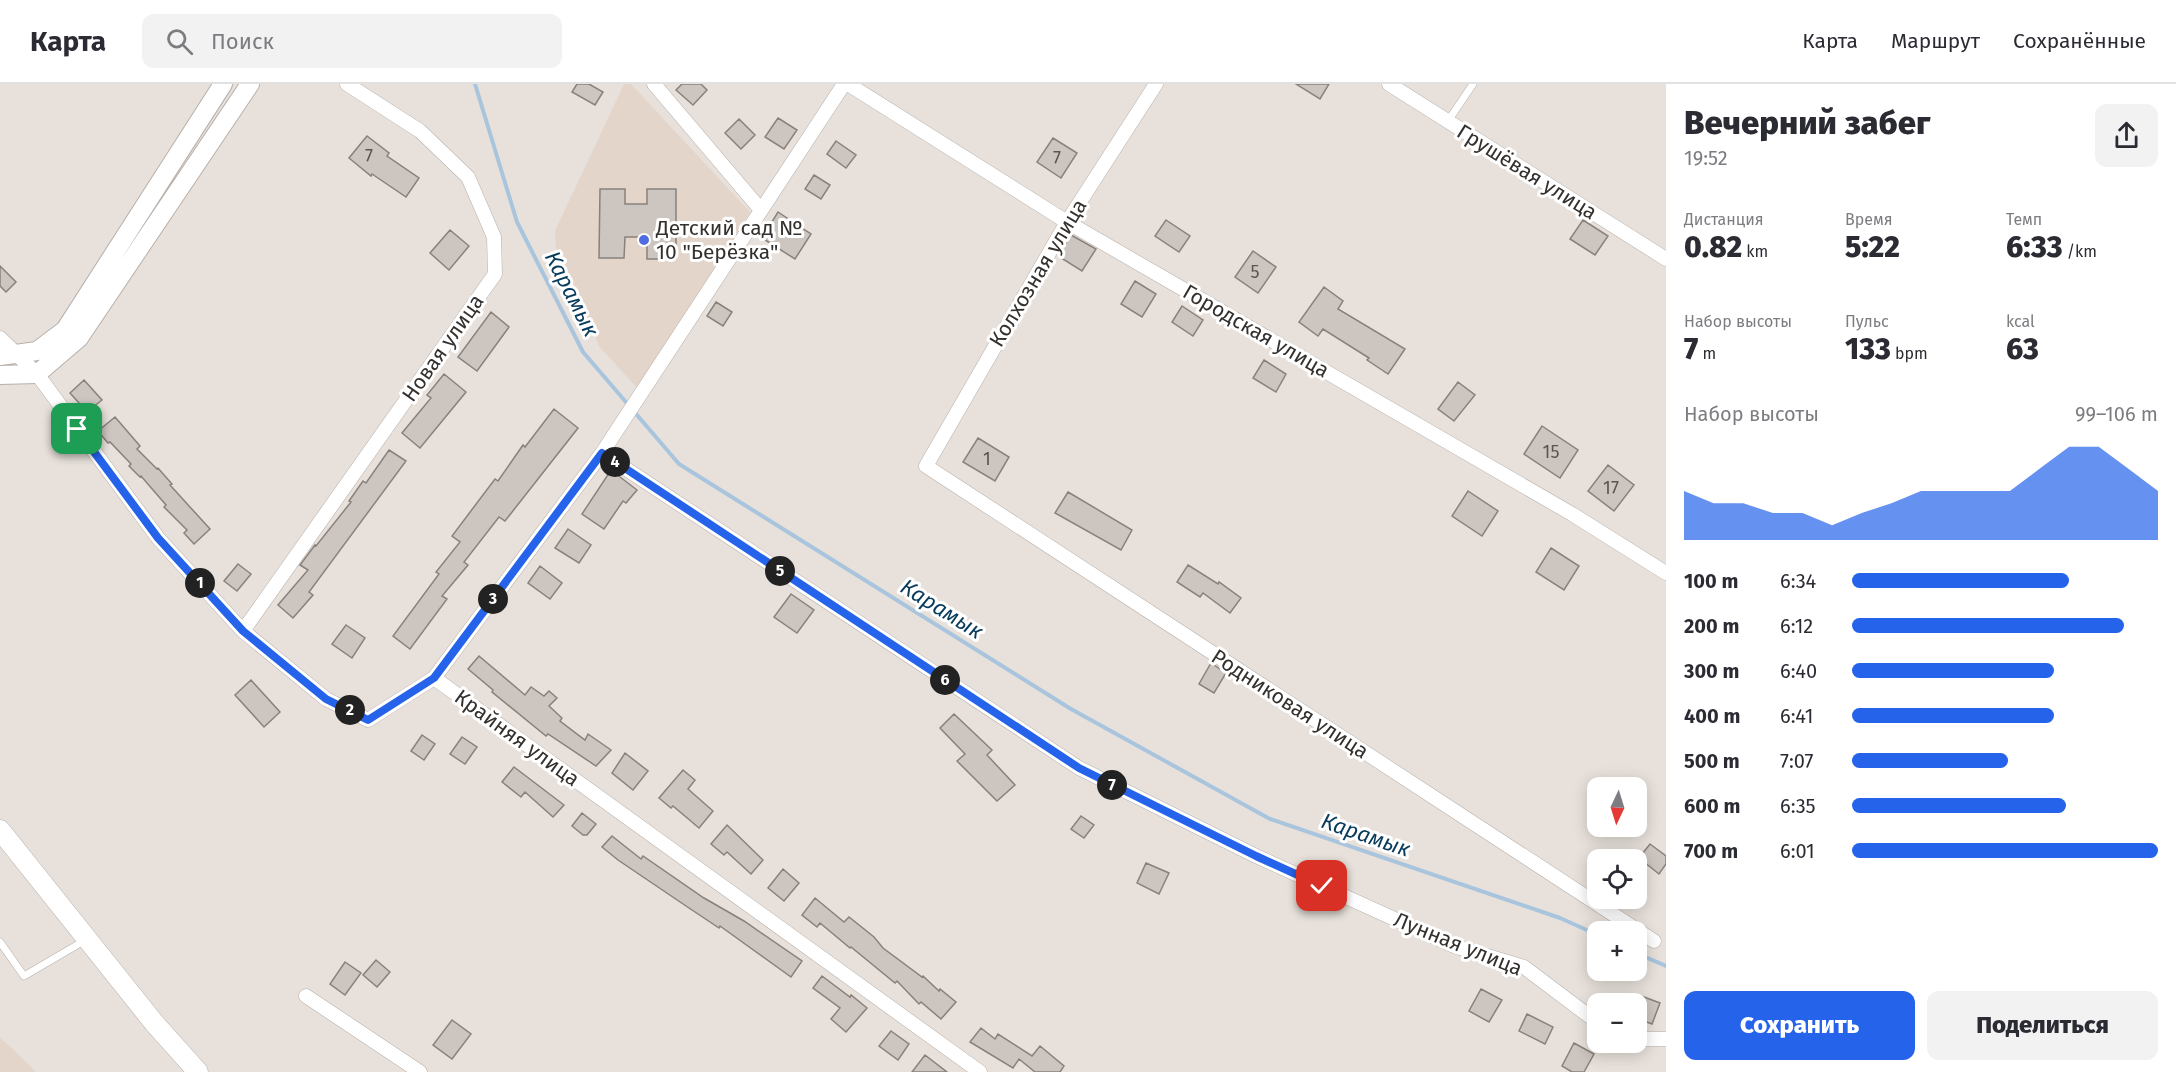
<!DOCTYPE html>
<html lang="ru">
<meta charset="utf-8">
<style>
:root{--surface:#fff;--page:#f2f2f3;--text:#2b2b33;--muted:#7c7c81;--line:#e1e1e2;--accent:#2563eb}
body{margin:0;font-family:"Fira Sans",sans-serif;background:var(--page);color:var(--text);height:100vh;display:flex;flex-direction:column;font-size:22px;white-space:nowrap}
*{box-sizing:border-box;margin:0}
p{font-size:20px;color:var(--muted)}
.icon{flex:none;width:33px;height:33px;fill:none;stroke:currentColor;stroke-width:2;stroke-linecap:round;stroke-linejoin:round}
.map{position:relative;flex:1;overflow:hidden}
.details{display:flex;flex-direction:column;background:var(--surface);width:510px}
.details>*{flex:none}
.needle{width:39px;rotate:184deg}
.fabs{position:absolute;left:1587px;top:693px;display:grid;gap:12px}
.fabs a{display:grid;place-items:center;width:60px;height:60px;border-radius:12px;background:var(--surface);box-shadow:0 3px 15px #0003;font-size:30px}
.pin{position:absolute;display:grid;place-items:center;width:51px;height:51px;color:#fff;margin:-26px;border-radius:12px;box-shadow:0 3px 9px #0006}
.km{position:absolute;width:30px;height:30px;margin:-15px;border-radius:50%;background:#222;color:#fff;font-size:16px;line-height:30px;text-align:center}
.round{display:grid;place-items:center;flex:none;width:63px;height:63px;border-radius:12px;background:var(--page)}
.headline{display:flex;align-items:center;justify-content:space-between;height:102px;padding:0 18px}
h1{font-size:33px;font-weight:800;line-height:45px}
.stats{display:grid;grid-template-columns:repeat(3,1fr);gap:9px;height:102px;padding:6px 18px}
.stats div{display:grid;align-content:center}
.stats b{font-size:30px;font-weight:800}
.stats small{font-size:16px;font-weight:400}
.stats p{font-size:16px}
.chart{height:168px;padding:12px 18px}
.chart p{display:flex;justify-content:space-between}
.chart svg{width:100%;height:108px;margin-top:6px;fill:var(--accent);opacity:.7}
.cta{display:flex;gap:12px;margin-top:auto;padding:12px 18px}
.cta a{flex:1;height:69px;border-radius:12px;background:var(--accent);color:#fff;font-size:24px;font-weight:800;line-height:69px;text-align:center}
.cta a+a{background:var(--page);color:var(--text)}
ul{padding:0 18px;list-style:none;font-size:20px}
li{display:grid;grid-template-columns:96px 72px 1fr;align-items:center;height:45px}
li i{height:15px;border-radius:8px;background:var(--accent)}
header{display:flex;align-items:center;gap:36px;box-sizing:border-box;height:84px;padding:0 30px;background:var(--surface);border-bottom:2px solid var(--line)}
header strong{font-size:28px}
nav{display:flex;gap:33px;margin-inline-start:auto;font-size:21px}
.search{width:420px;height:54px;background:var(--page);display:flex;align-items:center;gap:15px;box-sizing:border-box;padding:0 21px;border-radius:12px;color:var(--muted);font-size:22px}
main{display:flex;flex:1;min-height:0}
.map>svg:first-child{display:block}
.built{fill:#e3d5ca}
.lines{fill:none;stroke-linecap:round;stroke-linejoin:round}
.stream{stroke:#a8c5dd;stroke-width:4}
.building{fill:#cdc5c0;stroke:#88817c;stroke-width:1.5}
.service-casing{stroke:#b7b0ab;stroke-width:8}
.minor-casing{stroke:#b7b0ab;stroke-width:15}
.tertiary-casing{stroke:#b7b0ab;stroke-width:20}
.secondary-casing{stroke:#b7b0ab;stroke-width:21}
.service{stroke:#fff;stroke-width:7}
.minor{stroke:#fff;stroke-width:14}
.tertiary{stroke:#fff;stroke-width:18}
.secondary{stroke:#fff;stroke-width:20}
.route-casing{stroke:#fff;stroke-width:12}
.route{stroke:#2563eb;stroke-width:8}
.poi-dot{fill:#516be0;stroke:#fff;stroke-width:2}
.labels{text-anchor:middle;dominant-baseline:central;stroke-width:6;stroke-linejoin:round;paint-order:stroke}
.number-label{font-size:18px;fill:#5a5552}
.street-label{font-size:21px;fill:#33302e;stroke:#fff}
.poi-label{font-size:21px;fill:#33302e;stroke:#fff;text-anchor:start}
.water-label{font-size:22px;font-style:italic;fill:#073a5b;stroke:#fff}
</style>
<header>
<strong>Карта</strong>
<div class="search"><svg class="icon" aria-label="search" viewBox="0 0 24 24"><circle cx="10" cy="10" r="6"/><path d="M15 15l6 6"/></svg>Поиск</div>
<nav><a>Карта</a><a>Маршрут</a><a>Сохранённые</a></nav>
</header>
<main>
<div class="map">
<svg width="1666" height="988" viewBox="0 0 1666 988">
<rect width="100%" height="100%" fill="#e8e1db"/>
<!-- built -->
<path class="built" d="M624 0H631L750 128 637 304 599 262 577 207 556 165 555 147Z
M0 953 36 988H0Z"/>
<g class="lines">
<!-- stream -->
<path class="stream" d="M475 0 517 138 583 268 679 380 1071 625 1270 735 1560 834 1598 851
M1636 869 1666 882"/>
</g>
<!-- building -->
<path class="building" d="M577 0H589L603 8 595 21 572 8Z
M682 0H701L707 6 693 21 676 6Z
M1296 0H1329L1320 15Z
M778 34 797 46 784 65 765 53Z
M739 35 755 51 741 65 725 49Z
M367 52 389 69 387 72 419 94 406 113 372 90 371 92 349 74Z
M1053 54 1077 69 1061 94 1037 78Z
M836 57 856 71 846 84 827 70Z
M814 91 830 101 821 115 805 105Z
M600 105H625V120H647V105H676V175H647V153H625L624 174H599Z
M778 128 811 150 795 175 762 154Z
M1166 136 1190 152 1179 168 1155 152Z
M1583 136 1608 152 1595 171 1570 155Z
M450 146 469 162 449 186 430 169Z
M1071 151 1096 165 1082 187 1058 172Z
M1253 167 1276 183 1258 209 1235 193Z
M0 182 16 198 6 208 0 202Z
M1135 197 1156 210 1142 233 1121 220Z
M1324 203 1343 217 1338 225 1405 265 1388 290 1367 276 1369 274 1323 245 1318 252 1299 238Z
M716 218 732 228 723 242 707 232Z
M1182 222 1203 236 1193 252 1172 238Z
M491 228 509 243 477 287 458 273Z
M1264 276 1286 290 1276 308 1253 294Z
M444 290 466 308 420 364 402 349 431 314 427 311Z
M84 296 102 316 87 328 70 309Z
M1458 298 1475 311 1454 337 1438 325Z
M554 325 578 344 505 437 499 433 464 478 468 481 442 512 447 515 410 565 393 552 439 490 436 488 460 458 452 452 495 395 498 397 523 361 525 363Z
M115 333 140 362 137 365 157 385 158 384 172 400 170 401 210 445 194 460 184 449 187 446 164 423 166 421 141 392 140 393 129 382 131 380 110 358 108 359 98 347Z
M1542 342 1578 366 1560 394 1524 370Z
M978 354 1009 373 995 397 963 378Z
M389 366 406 377 309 508 313 511 293 534 278 521 308 486 300 481 315 461 316 462 351 418 349 417 363 397 366 399Z
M1608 381 1634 401 1614 427 1588 407Z
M611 386 637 406 626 419 623 417 604 445 582 430Z
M1468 407 1498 427 1482 452 1452 432Z
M1068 408 1132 446 1121 466 1055 429Z
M568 445 591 461 579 479 555 464Z
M1551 464 1579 482 1564 506 1536 488Z
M238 480 251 490 237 507 224 497Z
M1188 481 1218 500 1219 498 1241 514 1230 529 1203 509 1200 513 1177 498Z
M540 482 562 499 550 515 528 499Z
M791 510 814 526 797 549 774 533Z
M346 541 365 554 352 574 332 560Z
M479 572 525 611 531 603 544 612 549 607 557 614 549 622 562 634 560 637 585 656 588 650 611 666 596 682 548 650 546 652 492 608 493 606 468 585Z
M1211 579 1226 589 1214 609 1199 600Z
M251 596 280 628 264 643 235 611Z
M954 630 992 666 987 671 1015 701 997 717 957 677 965 670 940 644Z
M422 651 435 660 424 676 411 667Z
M462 653 477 663 465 680 450 670Z
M625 669 648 687 633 706 612 689Z
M514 683 564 721 553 733 525 708 521 713 502 698Z
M683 686 695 696 688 705 713 727 699 744 673 722 671 724 659 714Z
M582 729 596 740 587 751H583L572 742Z
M1081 732 1094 741 1084 754 1071 745Z
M727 741 763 776 751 790 727 768 724 771 711 760Z
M612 752 641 775 643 772 704 814 744 837 802 877 791 893 720 842 719 844 689 824 618 776 602 763Z
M1650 760 1666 772V780L1659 790 1639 774Z
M1146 779 1169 789 1159 810 1137 799Z
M783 785 799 799 784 817 768 804Z
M815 814 844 838 849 833 874 853 883 864 922 893 923 892 939 907 940 905 956 918 941 935 921 918 919 920 897 897 895 899 851 863 850 864 820 839 817 843 802 831Z
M376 876 390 888 377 903 363 891Z
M345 878 361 889 345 911 330 900Z
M822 892 850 913 851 911 867 924 846 948 831 935 840 924 813 904Z
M1481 905 1502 916 1489 938 1469 927Z
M1636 910 1660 919 1652 940 1636 934Z
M1527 930 1553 943 1545 960 1519 947Z
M452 936 471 950 452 975 433 961Z
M981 944 995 955 998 950 1032 972 1040 962 1064 982 1060 988H1035L1019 975 1013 984 970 958Z
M891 947 909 960 898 976 879 962Z
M1574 959 1594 970 1584 988H1572L1562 982Z
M925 971 947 988H912Z"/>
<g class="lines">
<!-- service casing -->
<g class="service-casing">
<path id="service" d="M1448 37 1473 0
M0 858 24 892 77 861"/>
</g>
<!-- minor casing -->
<g class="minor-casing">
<path id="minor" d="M654 0 761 126
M848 0 1067 138 1572 430 1666 489
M1156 0 1067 138 926 382 1654 857
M1389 0 1666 175
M0 254 37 290 158 454 243 547 326 615 368 636 434 594 980 988
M602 369 1079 684 1256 772 1454 862 1524 883 1589 932 1598 936
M243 547 495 190 494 153 468 93 420 47 347 0
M434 594 602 369 844 0
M306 912 420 988
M1636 955H1666"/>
</g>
<!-- tertiary casing -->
<g class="tertiary-casing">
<path id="tertiary" d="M0 272 37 267 65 246 223 0
M0 291 37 290 79 254 250 0"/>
</g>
<!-- secondary casing -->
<g class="secondary-casing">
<path id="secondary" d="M0 746 155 940 198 988"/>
</g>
<!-- service -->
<use href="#service" class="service"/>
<!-- minor -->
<use href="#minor" class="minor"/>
<!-- tertiary -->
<use href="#tertiary" class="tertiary"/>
<!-- secondary -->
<use href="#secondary" class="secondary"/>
</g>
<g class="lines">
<!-- route casing -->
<g class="route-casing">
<path id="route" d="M77 345 158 454 243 547 326 615 368 636 434 594 602 369 1079 684 1256 772 1322 802"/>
</g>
<!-- route -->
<use href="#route" class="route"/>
</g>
<!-- markers -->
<circle class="poi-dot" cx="644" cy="156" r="6"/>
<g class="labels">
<!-- number labels -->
<g class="number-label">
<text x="369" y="72">7</text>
<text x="1057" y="74">7</text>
<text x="1255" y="188">5</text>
<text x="1551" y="368">15</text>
<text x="987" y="375">1</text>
<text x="1611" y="404">17</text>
</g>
<!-- street labels -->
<g class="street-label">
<text transform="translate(1527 88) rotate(32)">Грушёвая улица</text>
<text transform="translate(1038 189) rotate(-59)">Колхозная улица</text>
<text transform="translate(1256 247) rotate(30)">Городская улица</text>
<text transform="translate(443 264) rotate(-55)">Новая улица</text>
<text transform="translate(1290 620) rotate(33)">Родниковая улица</text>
<text transform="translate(517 654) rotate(36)">Крайняя улица</text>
<text transform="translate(1458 860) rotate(22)">Лунная улица</text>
</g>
<!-- poi labels -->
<g class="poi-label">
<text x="656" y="144">Детский сад №<tspan x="656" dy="24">10 "Берёзка"</tspan></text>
</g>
<!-- water labels -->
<g class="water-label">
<text transform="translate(572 210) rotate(63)">Карамык</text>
<text transform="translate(942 525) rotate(32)">Карамык</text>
<text transform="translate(1366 751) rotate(19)">Карамык</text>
</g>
</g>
</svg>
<div class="fabs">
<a><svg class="needle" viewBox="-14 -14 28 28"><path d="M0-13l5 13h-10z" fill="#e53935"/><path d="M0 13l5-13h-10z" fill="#7c7c81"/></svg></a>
<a><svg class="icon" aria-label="locate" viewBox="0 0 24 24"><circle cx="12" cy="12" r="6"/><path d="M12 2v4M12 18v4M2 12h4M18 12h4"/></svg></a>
<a>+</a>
<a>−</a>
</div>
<div class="pin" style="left:77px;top:345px;background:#1e9e55"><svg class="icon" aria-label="arrive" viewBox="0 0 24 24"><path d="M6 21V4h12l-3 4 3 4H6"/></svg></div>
<div class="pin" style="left:1322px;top:802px;background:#d93025"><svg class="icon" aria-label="check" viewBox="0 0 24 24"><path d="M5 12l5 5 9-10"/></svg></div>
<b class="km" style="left:200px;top:499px">1</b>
<b class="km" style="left:350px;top:626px">2</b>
<b class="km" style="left:493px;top:515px">3</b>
<b class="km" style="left:615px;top:378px">4</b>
<b class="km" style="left:780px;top:487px">5</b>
<b class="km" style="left:945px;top:596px">6</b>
<b class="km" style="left:1112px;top:701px">7</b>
</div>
<section class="details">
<div class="headline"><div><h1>Вечерний забег</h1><p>19:52</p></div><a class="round"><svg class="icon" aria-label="share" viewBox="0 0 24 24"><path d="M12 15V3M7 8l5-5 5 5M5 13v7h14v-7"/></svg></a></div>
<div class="stats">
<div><p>Дистанция</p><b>0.82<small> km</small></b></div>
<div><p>Время</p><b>5:22</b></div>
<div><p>Темп</p><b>6:33<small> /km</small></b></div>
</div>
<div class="stats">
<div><p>Набор высоты</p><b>7<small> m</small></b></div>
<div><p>Пульс</p><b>133<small> bpm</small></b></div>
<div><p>kcal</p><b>63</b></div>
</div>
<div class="chart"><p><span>Набор высоты</span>99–106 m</p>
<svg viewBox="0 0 160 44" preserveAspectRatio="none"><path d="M0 44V24L10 29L20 29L30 33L40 33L50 38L60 33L70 29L80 24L90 24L100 24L110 24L120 15L130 6L140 6L150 15L160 24V44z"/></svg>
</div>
<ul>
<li><b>100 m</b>6:34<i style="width:71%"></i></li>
<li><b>200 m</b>6:12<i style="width:89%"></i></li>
<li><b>300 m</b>6:40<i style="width:66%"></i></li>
<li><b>400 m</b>6:41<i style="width:66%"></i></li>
<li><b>500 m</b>7:07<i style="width:51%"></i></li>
<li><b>600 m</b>6:35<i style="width:70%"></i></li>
<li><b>700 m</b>6:01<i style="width:100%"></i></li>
</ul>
<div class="cta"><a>Сохранить</a><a>Поделиться</a></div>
</section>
</main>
